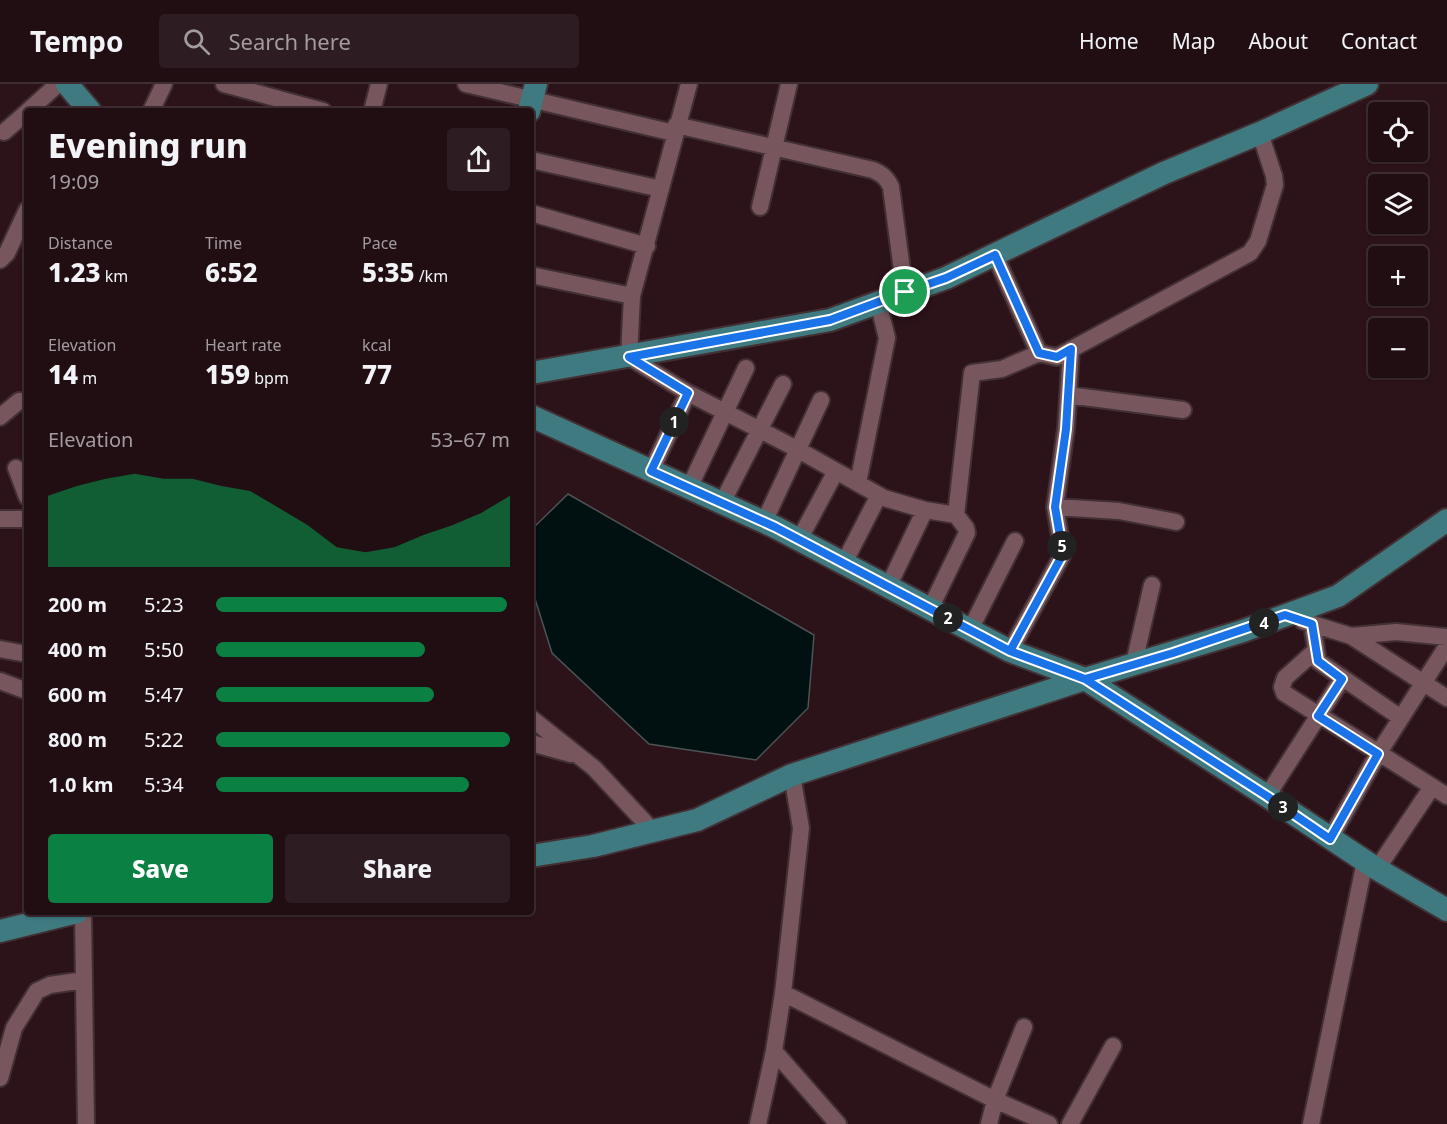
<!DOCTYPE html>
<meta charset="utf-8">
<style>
:root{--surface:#210e13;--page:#2d1c21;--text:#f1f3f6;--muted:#a29ca0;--line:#3e2e33;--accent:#0b8043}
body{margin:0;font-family:"Noto Sans",sans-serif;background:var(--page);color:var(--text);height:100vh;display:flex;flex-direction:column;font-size:22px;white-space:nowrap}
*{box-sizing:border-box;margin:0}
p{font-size:20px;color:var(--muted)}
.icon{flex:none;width:33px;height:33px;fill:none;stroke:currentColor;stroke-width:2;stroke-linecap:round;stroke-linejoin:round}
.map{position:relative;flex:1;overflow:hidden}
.details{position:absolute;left:24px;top:24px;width:510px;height:807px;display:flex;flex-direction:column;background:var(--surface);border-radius:6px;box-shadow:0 2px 4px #0004,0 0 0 2px var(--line)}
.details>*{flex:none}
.buttons{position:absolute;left:1368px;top:18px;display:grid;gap:12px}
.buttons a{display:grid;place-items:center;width:60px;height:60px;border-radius:6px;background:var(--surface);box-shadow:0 2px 4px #0004,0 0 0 2px var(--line);font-size:30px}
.pin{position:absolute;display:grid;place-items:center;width:51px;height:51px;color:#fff;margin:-26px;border:3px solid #fff;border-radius:50%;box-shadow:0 2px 6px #0007}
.km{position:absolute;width:30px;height:30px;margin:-15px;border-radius:50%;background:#222;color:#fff;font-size:16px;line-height:30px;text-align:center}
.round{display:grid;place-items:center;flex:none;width:63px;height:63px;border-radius:6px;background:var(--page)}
.overview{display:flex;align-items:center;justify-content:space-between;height:102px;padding:0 24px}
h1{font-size:33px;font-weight:800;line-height:45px}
.metrics{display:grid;grid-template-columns:repeat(3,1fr);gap:9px;height:102px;padding:6px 24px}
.metrics div{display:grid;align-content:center}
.metrics b{font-size:26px;font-weight:800}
.metrics small{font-size:16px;font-weight:400}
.metrics p{font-size:16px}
.chart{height:168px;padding:12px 24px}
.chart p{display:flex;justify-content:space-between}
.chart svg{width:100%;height:108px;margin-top:6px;fill:var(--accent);opacity:.7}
.cta{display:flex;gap:12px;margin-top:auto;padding:12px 24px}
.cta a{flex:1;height:69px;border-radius:6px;background:var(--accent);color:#fff;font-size:24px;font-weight:800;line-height:69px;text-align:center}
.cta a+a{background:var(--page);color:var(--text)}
ul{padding:0 24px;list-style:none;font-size:20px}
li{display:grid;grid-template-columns:96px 72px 1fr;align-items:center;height:45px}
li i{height:15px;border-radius:8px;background:var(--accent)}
header{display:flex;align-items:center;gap:36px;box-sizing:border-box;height:84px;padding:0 30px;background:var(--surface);border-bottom:2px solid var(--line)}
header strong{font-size:28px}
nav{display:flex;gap:33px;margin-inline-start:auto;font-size:21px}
.search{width:420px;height:54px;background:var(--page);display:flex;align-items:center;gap:15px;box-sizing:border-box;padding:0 21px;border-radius:6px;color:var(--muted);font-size:22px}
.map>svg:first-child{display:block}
.water{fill:#011112;stroke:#4c5355;stroke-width:1.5}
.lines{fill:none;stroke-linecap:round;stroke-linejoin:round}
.minor-casing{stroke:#423034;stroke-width:20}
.major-casing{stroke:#423034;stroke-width:26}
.minor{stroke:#77575d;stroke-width:16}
.major{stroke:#3e7a80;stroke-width:22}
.route-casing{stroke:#fff;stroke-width:12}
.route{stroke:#1a73e8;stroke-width:8}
</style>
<header>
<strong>Tempo</strong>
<div class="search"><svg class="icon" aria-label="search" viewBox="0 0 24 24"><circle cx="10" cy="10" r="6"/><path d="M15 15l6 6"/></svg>Search here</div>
<nav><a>Home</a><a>Map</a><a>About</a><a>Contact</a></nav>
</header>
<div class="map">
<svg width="1447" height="1040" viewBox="0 0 1447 1040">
<rect width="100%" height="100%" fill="#2c1319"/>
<!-- water -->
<path class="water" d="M568 410 814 551 808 624 756 676 649 660 552 569 531 502V446Z"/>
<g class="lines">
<!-- minor casing -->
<g class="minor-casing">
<path id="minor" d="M224 0 323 27
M466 0 674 49
M689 0 632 212 629 273 688 309 795 364 884 414 925 426 956 431 972 289 1002 285 1039 269 995 171
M28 27 58 0
M151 27 164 0
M372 27 379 0
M676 41 873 86C882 90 887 94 891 103L905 209
M4 48 27 28
M531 76 661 105
M760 123 789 0
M531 129 647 162
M0 176 7 169 27 126
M531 191 632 212
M1071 265 1066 345 1055 423 1119 427 1176 438
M1039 269 1057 273 1250 169 1258 157 1275 101 1274 92 1260 49
M1068 311 1183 326
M0 333 19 317 27 318
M16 384 27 413
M651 387 688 309
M858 399 887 254 878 218
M689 404 746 284
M722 419 783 300
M0 435H27
M764 438 821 316
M799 456 836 387
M844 479 879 411
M888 503 925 426
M930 525 967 449 966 444 956 431
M1303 537 1351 552 1396 548 1447 553
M1312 540 1318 577 1401 634 1447 562
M970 546 1015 457
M1351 552 1447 614
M0 565 27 570
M1010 567 1063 470 1055 423
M1315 567 1285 594 1282 603 1284 609 1447 712
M1134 579 1152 501
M0 597 27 607
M531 634 594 684 653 747
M531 659 571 670
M1267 712 1342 595
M1330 755 1378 670 1401 634
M1377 785 1432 703
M83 828 86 1040
M783 909 995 1016 1049 1040
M774 967 838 1040
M0 994 14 944 37 907 50 901 84 896
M758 1040 774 967 783 909 801 744 792 691
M989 1040 995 1016 1024 943
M1070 1040 1113 962
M1311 1040 1365 777"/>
</g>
<!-- major casing -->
<g class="major-casing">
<path id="major" d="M67 0 90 27
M529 27 536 0
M531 289 830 236 946 194 1164 89 1260 49 1367 0
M531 332 775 443 1010 567 1085 595 1267 712 1377 785 1447 826
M531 772 593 762 697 736 792 691 1085 595 1243 547 1338 512 1447 436
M0 847 77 828"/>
</g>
<!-- minor -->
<use href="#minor" class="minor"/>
<!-- major -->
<use href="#major" class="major"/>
</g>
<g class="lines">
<!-- route casing -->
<g class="route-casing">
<path id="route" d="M905 208 830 236 629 273 688 309 651 387 775 443 1010 567 1085 595 1267 712 1330 755 1378 670 1318 632 1342 595 1318 577 1312 540 1285 531 1173 569 1085 595 1010 567 1063 470 1055 423 1066 345 1071 265 1057 273 1039 269 995 171 946 194 905 208"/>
</g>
<!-- route -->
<use href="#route" class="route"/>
</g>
</svg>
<div class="buttons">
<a><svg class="icon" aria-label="locate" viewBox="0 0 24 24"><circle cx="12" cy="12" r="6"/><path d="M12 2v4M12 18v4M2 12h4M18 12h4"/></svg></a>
<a><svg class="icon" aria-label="layers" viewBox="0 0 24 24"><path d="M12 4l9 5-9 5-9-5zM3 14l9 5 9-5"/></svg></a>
<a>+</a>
<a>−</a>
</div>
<div class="pin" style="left:905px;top:208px;background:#1e9e55"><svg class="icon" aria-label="arrive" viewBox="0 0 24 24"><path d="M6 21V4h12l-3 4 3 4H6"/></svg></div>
<b class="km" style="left:674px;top:338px">1</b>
<b class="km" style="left:948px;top:534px">2</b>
<b class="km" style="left:1283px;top:723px">3</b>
<b class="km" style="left:1264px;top:539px">4</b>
<b class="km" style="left:1062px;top:462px">5</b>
<section class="details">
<div class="overview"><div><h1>Evening run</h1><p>19:09</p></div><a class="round"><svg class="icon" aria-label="share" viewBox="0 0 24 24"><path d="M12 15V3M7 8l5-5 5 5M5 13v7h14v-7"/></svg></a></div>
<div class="metrics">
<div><p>Distance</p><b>1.23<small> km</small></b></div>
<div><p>Time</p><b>6:52</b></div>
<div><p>Pace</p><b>5:35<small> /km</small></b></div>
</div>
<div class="metrics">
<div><p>Elevation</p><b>14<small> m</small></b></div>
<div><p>Heart rate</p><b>159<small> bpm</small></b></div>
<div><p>kcal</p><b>77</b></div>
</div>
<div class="chart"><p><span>Elevation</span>53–67 m</p>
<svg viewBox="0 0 160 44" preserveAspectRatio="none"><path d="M0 44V15L10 11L20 8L30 6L40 8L50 8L60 11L70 13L80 20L90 27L100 36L110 38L120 36L130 31L140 27L150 22L160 15V44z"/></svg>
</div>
<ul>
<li><b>200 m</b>5:23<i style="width:99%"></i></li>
<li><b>400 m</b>5:50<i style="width:71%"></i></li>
<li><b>600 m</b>5:47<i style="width:74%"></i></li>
<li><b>800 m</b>5:22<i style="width:100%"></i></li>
<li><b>1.0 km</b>5:34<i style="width:86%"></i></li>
</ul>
<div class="cta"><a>Save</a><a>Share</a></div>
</section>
</div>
